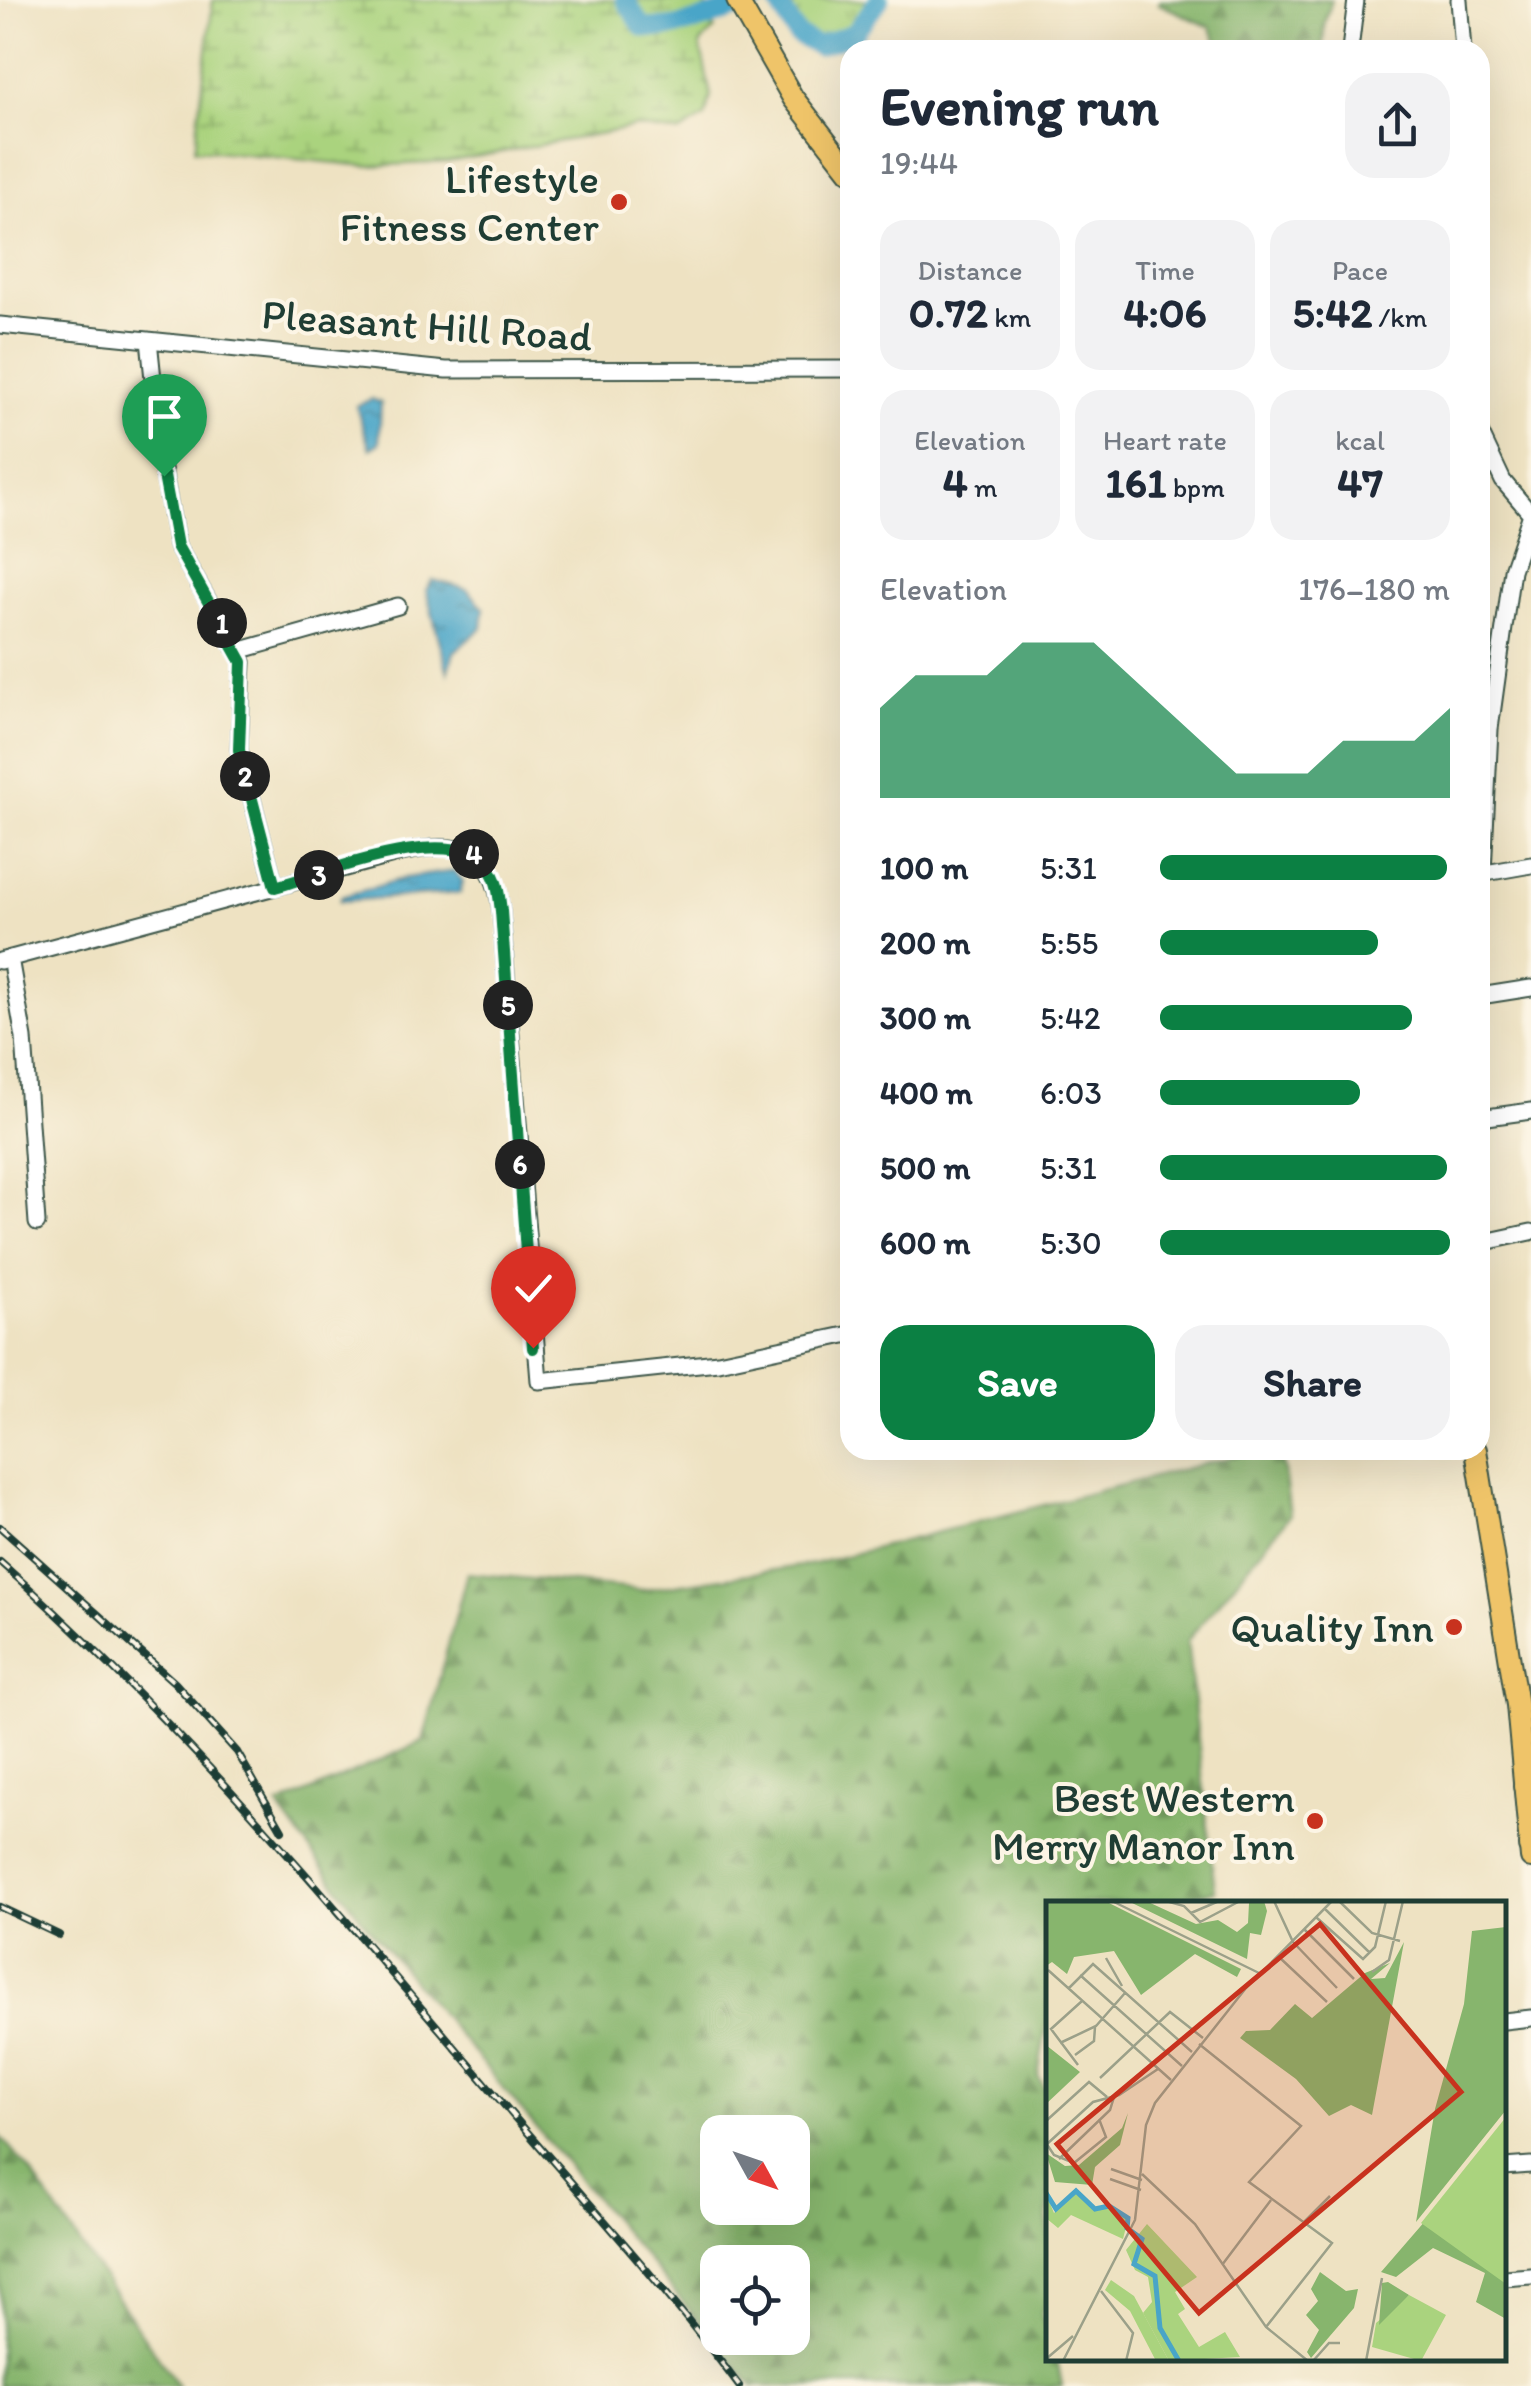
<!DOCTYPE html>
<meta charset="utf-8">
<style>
:root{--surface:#fff;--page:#f2f2f3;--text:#1f2937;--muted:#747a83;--accent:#0b8043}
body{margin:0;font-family:Itim,sans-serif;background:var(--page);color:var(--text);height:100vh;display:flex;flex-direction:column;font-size:38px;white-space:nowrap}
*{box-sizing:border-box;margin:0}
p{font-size:32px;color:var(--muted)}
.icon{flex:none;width:55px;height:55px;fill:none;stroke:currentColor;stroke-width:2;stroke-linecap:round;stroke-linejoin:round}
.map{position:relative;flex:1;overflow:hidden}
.details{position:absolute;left:840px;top:40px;width:650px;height:1420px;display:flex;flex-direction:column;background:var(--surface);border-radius:30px;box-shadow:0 10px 40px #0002}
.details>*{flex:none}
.needle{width:65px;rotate:130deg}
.buttons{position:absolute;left:700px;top:2115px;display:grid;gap:20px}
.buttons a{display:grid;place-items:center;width:110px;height:110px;border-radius:20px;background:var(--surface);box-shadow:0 10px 40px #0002;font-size:50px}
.pin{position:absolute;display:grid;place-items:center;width:85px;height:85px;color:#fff;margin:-102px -42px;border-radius:50% 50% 50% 0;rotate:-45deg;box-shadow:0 0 10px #0007}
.pin .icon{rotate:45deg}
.km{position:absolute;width:50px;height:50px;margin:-25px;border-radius:50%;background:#222;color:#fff;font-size:28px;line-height:50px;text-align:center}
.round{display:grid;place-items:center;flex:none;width:105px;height:105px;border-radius:30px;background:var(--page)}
.overview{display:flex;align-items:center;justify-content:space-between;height:170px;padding:0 40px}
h1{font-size:55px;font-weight:700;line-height:75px}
.stats{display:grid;grid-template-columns:repeat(3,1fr);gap:15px;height:170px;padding:10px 40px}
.stats div{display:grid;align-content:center;border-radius:25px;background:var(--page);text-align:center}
.stats b{font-size:42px;font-weight:700}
.stats small{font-size:28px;font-weight:400}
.stats p{font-size:28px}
.chart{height:280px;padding:20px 40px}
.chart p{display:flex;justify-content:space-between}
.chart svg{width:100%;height:180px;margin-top:10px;fill:var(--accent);opacity:.7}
.primary-button{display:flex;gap:20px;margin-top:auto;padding:20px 40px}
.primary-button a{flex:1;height:115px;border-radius:30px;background:var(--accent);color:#fff;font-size:40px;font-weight:700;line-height:115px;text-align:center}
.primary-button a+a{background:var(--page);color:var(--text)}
ul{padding:0 40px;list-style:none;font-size:32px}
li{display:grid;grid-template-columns:160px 120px 1fr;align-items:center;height:75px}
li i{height:25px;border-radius:12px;background:var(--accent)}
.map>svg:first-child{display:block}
.forest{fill:url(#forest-firs);stroke:#537950;stroke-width:2.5;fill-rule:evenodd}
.wetland{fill:url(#wetland-marsh);stroke:#648859;stroke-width:2.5}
.park{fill:url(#park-tufts);stroke:#648859;stroke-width:2.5}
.water{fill:url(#water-ripples);stroke:#34717e;stroke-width:2.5}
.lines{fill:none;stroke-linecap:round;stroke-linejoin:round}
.river{stroke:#49a5c8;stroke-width:20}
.minor-casing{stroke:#3e5649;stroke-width:19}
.major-casing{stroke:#3e5649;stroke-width:24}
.highway-casing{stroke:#3e5649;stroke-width:26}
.minor{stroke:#fff;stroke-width:15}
.major{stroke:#efc469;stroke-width:20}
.highway{stroke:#efc469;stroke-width:22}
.rail-casing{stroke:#1f3d34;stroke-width:8}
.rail{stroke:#fcf5e5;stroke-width:4;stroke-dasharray:11;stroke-linecap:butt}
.route-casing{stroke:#fff;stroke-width:20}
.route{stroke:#0b8043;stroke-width:12}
.poi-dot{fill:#c8321e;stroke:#fcf5e5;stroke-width:4}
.labels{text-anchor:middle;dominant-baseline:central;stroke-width:8;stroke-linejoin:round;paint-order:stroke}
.poi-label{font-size:42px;fill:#1f3d34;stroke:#fcf5e5;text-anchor:end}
.street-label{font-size:42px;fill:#1f3d34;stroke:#fcf5e5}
.inset-river{fill:none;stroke:#49a5c8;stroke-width:5}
.inset-road{fill:none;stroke:#9ba089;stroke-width:2.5}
.view{fill:#c8321e;fill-opacity:0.15;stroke:#c8321e;stroke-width:5}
.inset-edge{fill:none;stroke:#1f3d34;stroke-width:5}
</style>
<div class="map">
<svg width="1531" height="2386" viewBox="0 0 1531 2386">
<defs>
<pattern id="forest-firs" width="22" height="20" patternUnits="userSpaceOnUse" patternTransform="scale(2.5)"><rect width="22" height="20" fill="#87b56d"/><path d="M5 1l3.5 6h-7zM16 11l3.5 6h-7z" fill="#6e945a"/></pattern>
<pattern id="wetland-marsh" width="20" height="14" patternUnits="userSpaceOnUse" patternTransform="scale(2.5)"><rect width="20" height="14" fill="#aad37e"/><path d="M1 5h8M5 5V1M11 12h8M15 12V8" fill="none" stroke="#8aac68"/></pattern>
<pattern id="park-tufts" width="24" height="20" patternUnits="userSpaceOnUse" patternTransform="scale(2.5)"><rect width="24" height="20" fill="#aad37e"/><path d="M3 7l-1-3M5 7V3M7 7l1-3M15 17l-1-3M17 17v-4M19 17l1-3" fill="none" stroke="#8aac68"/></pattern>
<pattern id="water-ripples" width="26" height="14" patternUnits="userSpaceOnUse" patternTransform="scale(2.5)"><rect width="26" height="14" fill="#49a5c8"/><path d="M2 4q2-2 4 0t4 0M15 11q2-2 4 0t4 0" fill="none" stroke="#3c88a3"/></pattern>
</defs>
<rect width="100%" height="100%" fill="#fcf5e5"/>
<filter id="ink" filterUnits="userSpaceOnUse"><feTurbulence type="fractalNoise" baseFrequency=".01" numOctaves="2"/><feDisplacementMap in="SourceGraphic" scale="20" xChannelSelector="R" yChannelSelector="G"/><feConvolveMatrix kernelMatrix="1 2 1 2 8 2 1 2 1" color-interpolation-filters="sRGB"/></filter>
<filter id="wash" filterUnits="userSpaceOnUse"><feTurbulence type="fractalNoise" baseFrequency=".0048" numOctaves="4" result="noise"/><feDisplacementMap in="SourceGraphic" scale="40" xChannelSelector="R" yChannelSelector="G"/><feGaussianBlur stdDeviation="2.25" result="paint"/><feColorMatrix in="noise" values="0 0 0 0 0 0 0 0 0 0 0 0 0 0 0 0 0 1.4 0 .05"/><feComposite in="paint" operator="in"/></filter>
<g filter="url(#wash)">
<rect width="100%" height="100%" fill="#eee2c2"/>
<!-- forest -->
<path class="forest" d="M1160 0H1332L1324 25 1323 50H1221L1210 27 1159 4Z
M1258 1450H1281L1290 1515 1187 1641 1215 1891 1152 1903 1048 1904V2018L1038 2075 1048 2096V2296L1041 2313 1048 2335V2358L1057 2359 1062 2386H753L363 1921 278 1806 423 1741 467 1573 643 1590 814 1564ZM718 2132H792V2208H718ZM718 2262H792V2338H718Z
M0 2136 29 2170 178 2386H0Z"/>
<!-- wetland -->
<path class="wetland" d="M213 0H704L715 29 700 44 711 96 705 117 679 133 636 127 448 162 367 166 195 149Z"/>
<!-- park -->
<path class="park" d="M797 0H873C863 20 833 47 807 37 800 34 794 22 788 15Z"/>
<!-- water -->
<path class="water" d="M372 399 381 403 379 443 370 449 356 406Z
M433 580 467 589 484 608 482 628 454 652 448 673 426 590Z
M454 871 463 881 460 893 340 901 341 897 405 878Z"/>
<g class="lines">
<!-- river -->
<path class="river" d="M625 0 643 27C681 33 722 12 757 0
M777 0 797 35 818 46 854 33 879 0"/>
</g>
</g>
<g filter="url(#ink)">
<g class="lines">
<!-- minor casing -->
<g class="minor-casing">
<path id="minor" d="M1459 0 1463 50
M1350 50 1356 0
M0 325 446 370 850 369
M149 340 161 457 177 546 243 662 239 749 275 887
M1480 432 1503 481 1531 514 1512 570 1490 729 1483 873
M238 651 398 606
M1480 874 1531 865
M10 958 24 1038 37 1223
M0 961 401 853C459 840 493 846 501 911L539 1381 718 1362 850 1334
M1480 996 1531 988
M1480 1118 1531 1111
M1480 1243 1531 1232
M1504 2021 1531 2018
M1504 2167 1531 2165
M1504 2278 1531 2276"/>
</g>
<!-- major casing -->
<g class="major-casing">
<path id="major" d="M737 0 793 98 850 171
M1476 1450 1517 1705 1531 1858"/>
</g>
<!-- highway casing -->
<g class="highway-casing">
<path id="highway" d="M1525 1786 1531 1795
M1530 1846 1531 1845"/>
</g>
<!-- minor -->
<use href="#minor" class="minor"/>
<!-- major -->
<use href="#major" class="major"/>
<!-- highway -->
<use href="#highway" class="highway"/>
<!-- rail casing -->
<g class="rail-casing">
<path id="rail" d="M0 1527 175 1683 237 1752 282 1830
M0 1562C177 1719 328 1898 481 2078 567 2180 660 2279 739 2386
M0 1907 59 1935"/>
</g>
<!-- rail -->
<use href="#rail" class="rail"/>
</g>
</g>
<g class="lines" filter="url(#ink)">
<!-- route casing -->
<g class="route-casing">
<path id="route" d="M164 476 177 546 242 662 239 750 275 887C324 874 452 820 488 867 498 879 499 896 501 911L533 1348"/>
</g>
<!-- route -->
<use href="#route" class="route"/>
</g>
<!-- markers -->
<g class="poi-dot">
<circle cx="619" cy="202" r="10"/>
<circle cx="1454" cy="1627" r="10"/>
<circle cx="1315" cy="1821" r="10"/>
</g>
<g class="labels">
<!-- poi labels -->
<g class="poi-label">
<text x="599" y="178">Lifestyle<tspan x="599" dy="48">Fitness Center</tspan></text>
<text x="1434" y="1627">Quality Inn</text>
<text x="1295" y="1797">Best Western<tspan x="1295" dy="48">Merry Manor Inn</tspan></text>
</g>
<!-- street labels -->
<g class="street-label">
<text transform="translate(427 325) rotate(4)">Pleasant Hill Road</text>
</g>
</g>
<!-- overview -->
<g transform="translate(1046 1901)">
<rect width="460" height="460" fill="#eee2c2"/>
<path d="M65 379 88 395 123 460H110L84 410 59 389ZM363 394 400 414 375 460 326 446 330 422Z" fill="#aad37e"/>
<path d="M0 0H59L195 68 191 76 149 53 95 94 68 50 28 56 21 73 6 61 0 65ZM82 0H100L150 23 172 19 191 31 202 22 203 2 218 0 221 10 215 34 204 32 201 58ZM460 26V209L370 321 389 208 418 103 426 30ZM358 41 326 214 305 204 283 215 250 178 194 137 200 130 224 129 249 103 266 117 319 72 344 62 325 78 339 77ZM0 144 34 171 0 203ZM82 212 74 244 49 266 46 284 9 281 0 252 19 265 33 264 76 227ZM380 319 460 380V418L430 401 439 372 387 347 350 376 335 371ZM274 371 300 390 312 388 308 407 265 457 261 451 273 429 260 414 272 400 265 388ZM342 381 363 394 333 424 336 382Z" fill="#87b56d"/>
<path d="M101 323 151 376 129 391 139 408 132 413 153 446 179 431 194 456 123 460 97 412 106 401 102 376 89 369 80 349Z" fill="#aad37e"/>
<path d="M460 216V383L375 322ZM29 291 50 310 63 306 82 318 77 338 25 314 12 327 0 317V293L8 312Z" fill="#aad37e"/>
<path class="inset-river" d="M0 292 10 308 30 290 49 308 63 305 82 317 81 327 96 338 88 363 109 375 114 427 133 460"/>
<path class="inset-road" d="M66 0 215 73M120 0 138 5 154 21 194 0M228 0 247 41M293 0 326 32 354 40M279 8 324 52M145 12 173 0M271 17 317 58 329 46 340 0M259 29 308 78M247 41 291 87M233 56 281 101M60 57 76 85M2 69 125 179M326 71 343 59 357 0M34 74 136 165M23 87 47 63 146 151M14 142 50 125 79 92M153 143 255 225 203 281 286 342 220 426M29 154 48 140 49 126M32 164 5 128 36 100M54 177 124 111 157 137M0 220 43 181 61 196M0 242 8 254 28 262 60 236 53 218M1 243 47 201 73 194 112 168M13 258 64 209 68 196M65 268 96 279M96 273 149 323 220 426 262 460M64 278 95 289M257 322 284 295M176 364 225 299M55 390 87 432 80 460M0 458 27 435M17 460 89 319 100 224 109 202 200 87 286 0M267 460 283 442H294M320 460 336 377"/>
<path class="view" d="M274 23 415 191 153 412 11 243Z"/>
<rect width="460" height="460" class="inset-edge"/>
</g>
</svg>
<div class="buttons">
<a><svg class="needle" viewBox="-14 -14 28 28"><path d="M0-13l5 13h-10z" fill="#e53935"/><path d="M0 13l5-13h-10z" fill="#747a83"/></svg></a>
<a><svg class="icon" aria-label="locate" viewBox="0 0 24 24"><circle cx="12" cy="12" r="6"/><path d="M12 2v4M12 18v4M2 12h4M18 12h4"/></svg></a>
</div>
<div class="pin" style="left:164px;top:476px;background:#1e9e55"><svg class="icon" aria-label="arrive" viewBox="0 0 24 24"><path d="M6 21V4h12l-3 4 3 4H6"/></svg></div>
<div class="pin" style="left:533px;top:1348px;background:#d93025"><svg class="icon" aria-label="check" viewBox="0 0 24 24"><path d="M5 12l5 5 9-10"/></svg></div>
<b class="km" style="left:222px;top:623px">1</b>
<b class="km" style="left:245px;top:776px">2</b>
<b class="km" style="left:319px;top:875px">3</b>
<b class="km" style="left:474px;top:854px">4</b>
<b class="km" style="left:508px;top:1005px">5</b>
<b class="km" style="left:520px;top:1164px">6</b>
<section class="details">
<div class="overview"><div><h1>Evening run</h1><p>19:44</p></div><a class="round"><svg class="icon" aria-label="share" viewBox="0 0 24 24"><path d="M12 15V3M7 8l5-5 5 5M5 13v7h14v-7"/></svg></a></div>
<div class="stats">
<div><p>Distance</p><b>0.72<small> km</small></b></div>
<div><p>Time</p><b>4:06</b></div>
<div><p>Pace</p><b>5:42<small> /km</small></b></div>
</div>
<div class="stats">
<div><p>Elevation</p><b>4<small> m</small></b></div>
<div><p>Heart rate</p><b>161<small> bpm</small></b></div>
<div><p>kcal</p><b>47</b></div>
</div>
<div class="chart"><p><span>Elevation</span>176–180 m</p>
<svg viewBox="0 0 160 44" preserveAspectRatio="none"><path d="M0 44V22L10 14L20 14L30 14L40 6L50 6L60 6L70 14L80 22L90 30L100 38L110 38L120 38L130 30L140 30L150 30L160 22V44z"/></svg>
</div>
<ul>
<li><b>100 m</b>5:31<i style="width:99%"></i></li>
<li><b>200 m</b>5:55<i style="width:75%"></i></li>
<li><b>300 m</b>5:42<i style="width:87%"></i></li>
<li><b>400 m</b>6:03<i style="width:69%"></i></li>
<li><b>500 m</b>5:31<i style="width:99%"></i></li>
<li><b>600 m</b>5:30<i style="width:100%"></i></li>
</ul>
<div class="primary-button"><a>Save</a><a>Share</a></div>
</section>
</div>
